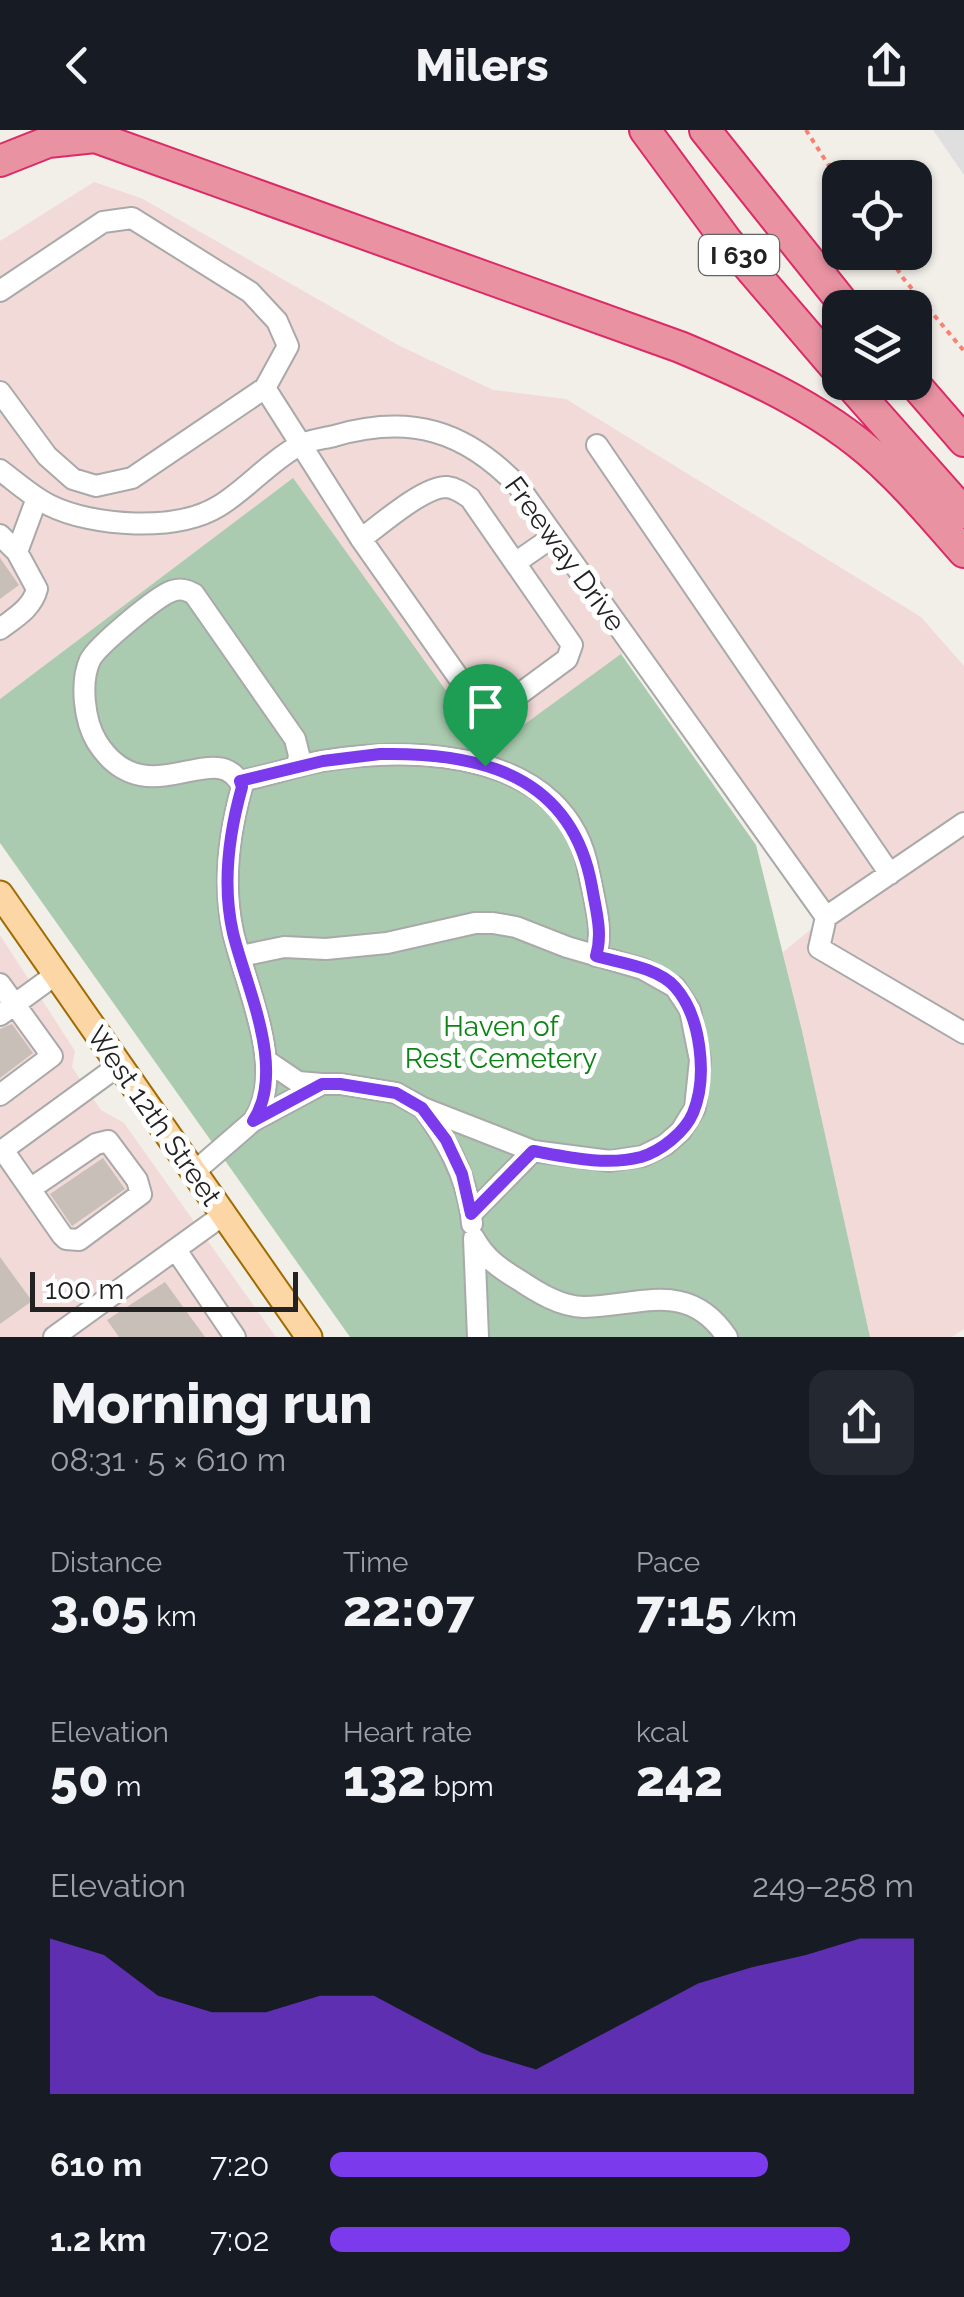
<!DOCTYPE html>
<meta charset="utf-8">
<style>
:root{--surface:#171b24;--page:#242831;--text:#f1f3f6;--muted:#9ea1a6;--accent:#7c3aed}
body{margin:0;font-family:Raleway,sans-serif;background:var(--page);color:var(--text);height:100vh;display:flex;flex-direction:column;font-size:38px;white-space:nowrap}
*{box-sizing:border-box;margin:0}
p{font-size:32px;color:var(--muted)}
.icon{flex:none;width:55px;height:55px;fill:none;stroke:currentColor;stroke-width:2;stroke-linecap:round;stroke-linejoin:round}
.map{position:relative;height:1207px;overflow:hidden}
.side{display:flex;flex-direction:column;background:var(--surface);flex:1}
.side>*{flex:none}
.fabs{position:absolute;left:822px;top:30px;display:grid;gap:20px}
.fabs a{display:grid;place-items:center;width:110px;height:110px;border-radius:20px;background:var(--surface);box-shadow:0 2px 8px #0004;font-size:50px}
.scale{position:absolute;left:30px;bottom:25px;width:268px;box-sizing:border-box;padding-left:10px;border:5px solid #222;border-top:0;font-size:28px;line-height:35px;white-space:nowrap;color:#222;-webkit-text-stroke:8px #fff;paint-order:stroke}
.pin{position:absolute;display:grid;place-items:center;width:85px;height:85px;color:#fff;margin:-102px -42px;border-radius:50% 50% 50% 0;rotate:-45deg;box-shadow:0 0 10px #0007}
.pin .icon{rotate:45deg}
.round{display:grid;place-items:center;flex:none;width:105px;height:105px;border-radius:20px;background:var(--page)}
.summary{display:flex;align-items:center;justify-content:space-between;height:170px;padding:0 50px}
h1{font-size:55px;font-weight:800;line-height:75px}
.figures{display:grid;grid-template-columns:repeat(3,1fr);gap:15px;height:170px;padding:10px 50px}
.figures div{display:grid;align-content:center}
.figures b{font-size:50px;font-weight:800}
.figures small{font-size:28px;font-weight:400}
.figures p{font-size:28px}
.chart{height:280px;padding:20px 50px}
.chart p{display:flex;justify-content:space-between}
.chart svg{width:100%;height:180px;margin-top:10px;fill:var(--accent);opacity:.7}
ul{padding:0 50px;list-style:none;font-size:32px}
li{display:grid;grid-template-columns:160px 120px 1fr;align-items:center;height:75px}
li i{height:25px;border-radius:12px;background:var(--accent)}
header{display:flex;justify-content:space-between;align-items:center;height:130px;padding:0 50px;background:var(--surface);font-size:45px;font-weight:800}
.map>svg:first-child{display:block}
.residential{fill:#e0dfdf}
.commercial{fill:#f2dad9}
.cemetery{fill:#aacbaf}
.building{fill:#c7bfb8}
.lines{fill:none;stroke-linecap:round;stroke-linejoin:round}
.minor-casing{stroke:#a9a9a9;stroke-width:24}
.major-casing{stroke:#a06b00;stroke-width:29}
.highway-casing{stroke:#dc2a67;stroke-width:34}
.path{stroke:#fa8072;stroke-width:4;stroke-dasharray:5 5;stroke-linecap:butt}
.minor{stroke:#fff;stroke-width:20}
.major{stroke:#fcd6a4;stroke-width:25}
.highway{stroke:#e892a2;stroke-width:30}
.route-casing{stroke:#fff;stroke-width:20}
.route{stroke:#7c3aed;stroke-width:12}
.labels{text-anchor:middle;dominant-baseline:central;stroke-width:10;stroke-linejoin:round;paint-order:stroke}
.shield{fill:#fff;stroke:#646464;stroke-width:2.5}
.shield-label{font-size:25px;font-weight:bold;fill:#222}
.street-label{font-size:28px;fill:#222;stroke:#fff}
.park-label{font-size:28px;fill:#0c8416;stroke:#fff}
</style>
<header><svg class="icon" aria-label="back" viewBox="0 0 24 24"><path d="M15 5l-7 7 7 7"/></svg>Milers<svg class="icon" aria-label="share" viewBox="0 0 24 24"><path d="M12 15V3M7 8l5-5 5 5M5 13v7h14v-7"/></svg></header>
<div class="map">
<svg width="964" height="1207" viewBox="0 0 964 1207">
<rect width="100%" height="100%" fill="#f2efe9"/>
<!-- residential -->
<path class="residential" d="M933 0H964V45Z"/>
<!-- commercial -->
<path class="commercial" d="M94 52 141 68 398 215 493 260 566 269 921 487 964 536V1199L952 1207H870L783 822 826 787 633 516 490 620 293 349 0 569V111Z
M0 805 75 921 72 937 101 980 124 993 276 1207H0Z"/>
<!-- cemetery -->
<path class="cemetery" d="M293 348 489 620 621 524 756 715 802 901 870 1207H350L0 713V569Z"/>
<!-- building -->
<path class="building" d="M0 428 19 455 0 469Z
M12 894 33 923 0 948V899Z
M103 1028 125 1059 72 1096 50 1064Z
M0 1127 32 1171 0 1194Z
M165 1152 205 1207H119L107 1190Z"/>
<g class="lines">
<!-- minor casing -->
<g class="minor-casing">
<path id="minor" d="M0 161 103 92 132 88 250 162 277 191 288 216 265 258 132 348 96 356 73 349 47 326 0 262
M265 258 361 409 487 588 567 529 572 515 470 368C463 363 456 358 447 357 424 356 380 395 361 409
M597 315 890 744
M0 340C16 352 31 366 49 375 93 397 177 402 219 376 247 359 269 332 298 316 308 310 322 309 334 306 410 284 465 300 519 357L826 787 819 818 964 903
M0 405 17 422 37 459C32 478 16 487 0 499
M17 422 37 368
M515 433 554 406
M240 651C268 646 295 636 322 631 419 615 568 621 589 743 594 770 604 799 596 826
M826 787 964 693
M0 854 52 926 0 965
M0 885 55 845
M267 931 298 952 322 954
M423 978C447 1011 465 1043 471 1084
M254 990C287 941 245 855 233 802 223 755 229 703 242 657 218 602 146 690 97 612 84 591 80 552 90 530 97 516 157 466 172 461 181 458 187 460 194 464L295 609 299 625 297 637
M3 1020 62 1105 66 1109 79 1110 141 1064 137 1050 108 1011 96 1014 30 1059
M0 1022 118 936
M193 1043 253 991 322 954H341L396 963 423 978 533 1021 610 1031 643 1026 665 1015 681 1001 695 978 700 930 690 880 675 857 643 839 567 817 516 797 493 793H475L387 813 326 819 284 817 241 826
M472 1094 471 1084 533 1021
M176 1120 235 1207
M54 1207 223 1085
M478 1207 474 1108C485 1128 499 1138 519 1150 537 1162 561 1177 584 1177 641 1176 688 1149 727 1207"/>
</g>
<!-- major casing -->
<g class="major-casing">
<path id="major" d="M0 764 309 1207"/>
</g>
<!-- highway casing -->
<g class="highway-casing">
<path id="highway" d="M645 0 726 110 840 243
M705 0 847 178
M0 31 48 12 95 7 680 217C754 248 833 283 891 342 917 367 940 395 964 422
M848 252 964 383
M913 252 964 311"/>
</g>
<!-- path -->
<path class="path" d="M806 0 840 53
M886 122 903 148 964 221"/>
<!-- minor -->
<use href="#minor" class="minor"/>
<!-- major -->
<use href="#major" class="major"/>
<!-- highway -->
<use href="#highway" class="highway"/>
</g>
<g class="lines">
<!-- route casing -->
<g class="route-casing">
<path id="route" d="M380 624C480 622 572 645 592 757 596 781 603 803 596 826 620 833 657 837 675 857 701 886 708 947 693 983 685 1002 661 1021 641 1027 606 1036 567 1027 533 1021L471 1084 462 1044 446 1010 422 978 396 963 340 954H322L253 991C287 940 246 857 233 803 222 755 229 703 242 657L240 651 323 631Z"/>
</g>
<!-- route -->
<use href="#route" class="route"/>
</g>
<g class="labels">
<!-- shield labels -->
<rect class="shield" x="699" y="105" width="80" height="40" rx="8"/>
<g class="shield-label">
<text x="739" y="125">I 630</text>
</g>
<!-- street labels -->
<g class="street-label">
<text transform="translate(565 424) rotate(54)">Freeway Drive</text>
<text transform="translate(154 986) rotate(55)">West 12th Street</text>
</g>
<!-- park labels -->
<g class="park-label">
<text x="501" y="896">Haven of<tspan x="501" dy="32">Rest Cemetery</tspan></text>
</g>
</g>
</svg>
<div class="fabs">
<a><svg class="icon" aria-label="locate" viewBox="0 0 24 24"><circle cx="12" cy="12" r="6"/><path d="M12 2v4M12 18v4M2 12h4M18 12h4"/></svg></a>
<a><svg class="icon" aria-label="layers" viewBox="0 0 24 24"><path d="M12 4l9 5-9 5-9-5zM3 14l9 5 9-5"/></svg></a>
</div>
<div class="scale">100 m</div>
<div class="pin" style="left:485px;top:636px;background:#1e9e55"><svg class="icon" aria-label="arrive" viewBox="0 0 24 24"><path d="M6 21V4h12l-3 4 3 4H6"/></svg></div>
</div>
<section class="side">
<div class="summary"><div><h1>Morning run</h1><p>08:31 · 5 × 610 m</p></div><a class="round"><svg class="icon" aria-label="share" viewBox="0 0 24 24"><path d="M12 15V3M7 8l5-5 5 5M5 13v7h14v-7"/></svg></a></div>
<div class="figures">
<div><p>Distance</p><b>3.05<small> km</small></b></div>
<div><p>Time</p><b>22:07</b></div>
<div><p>Pace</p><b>7:15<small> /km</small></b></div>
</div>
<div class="figures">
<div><p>Elevation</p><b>50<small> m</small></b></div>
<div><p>Heart rate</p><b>132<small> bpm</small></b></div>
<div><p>kcal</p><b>242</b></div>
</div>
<div class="chart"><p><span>Elevation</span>249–258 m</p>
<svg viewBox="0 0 160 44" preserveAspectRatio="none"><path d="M0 44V6L10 10L20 20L30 24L40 24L50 20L60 20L70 27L80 34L90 38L100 31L110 24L120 17L130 13L140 10L150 6L160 6V44z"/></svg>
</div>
<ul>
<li><b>610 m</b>7:20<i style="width:75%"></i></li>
<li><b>1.2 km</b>7:02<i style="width:89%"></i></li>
</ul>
</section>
